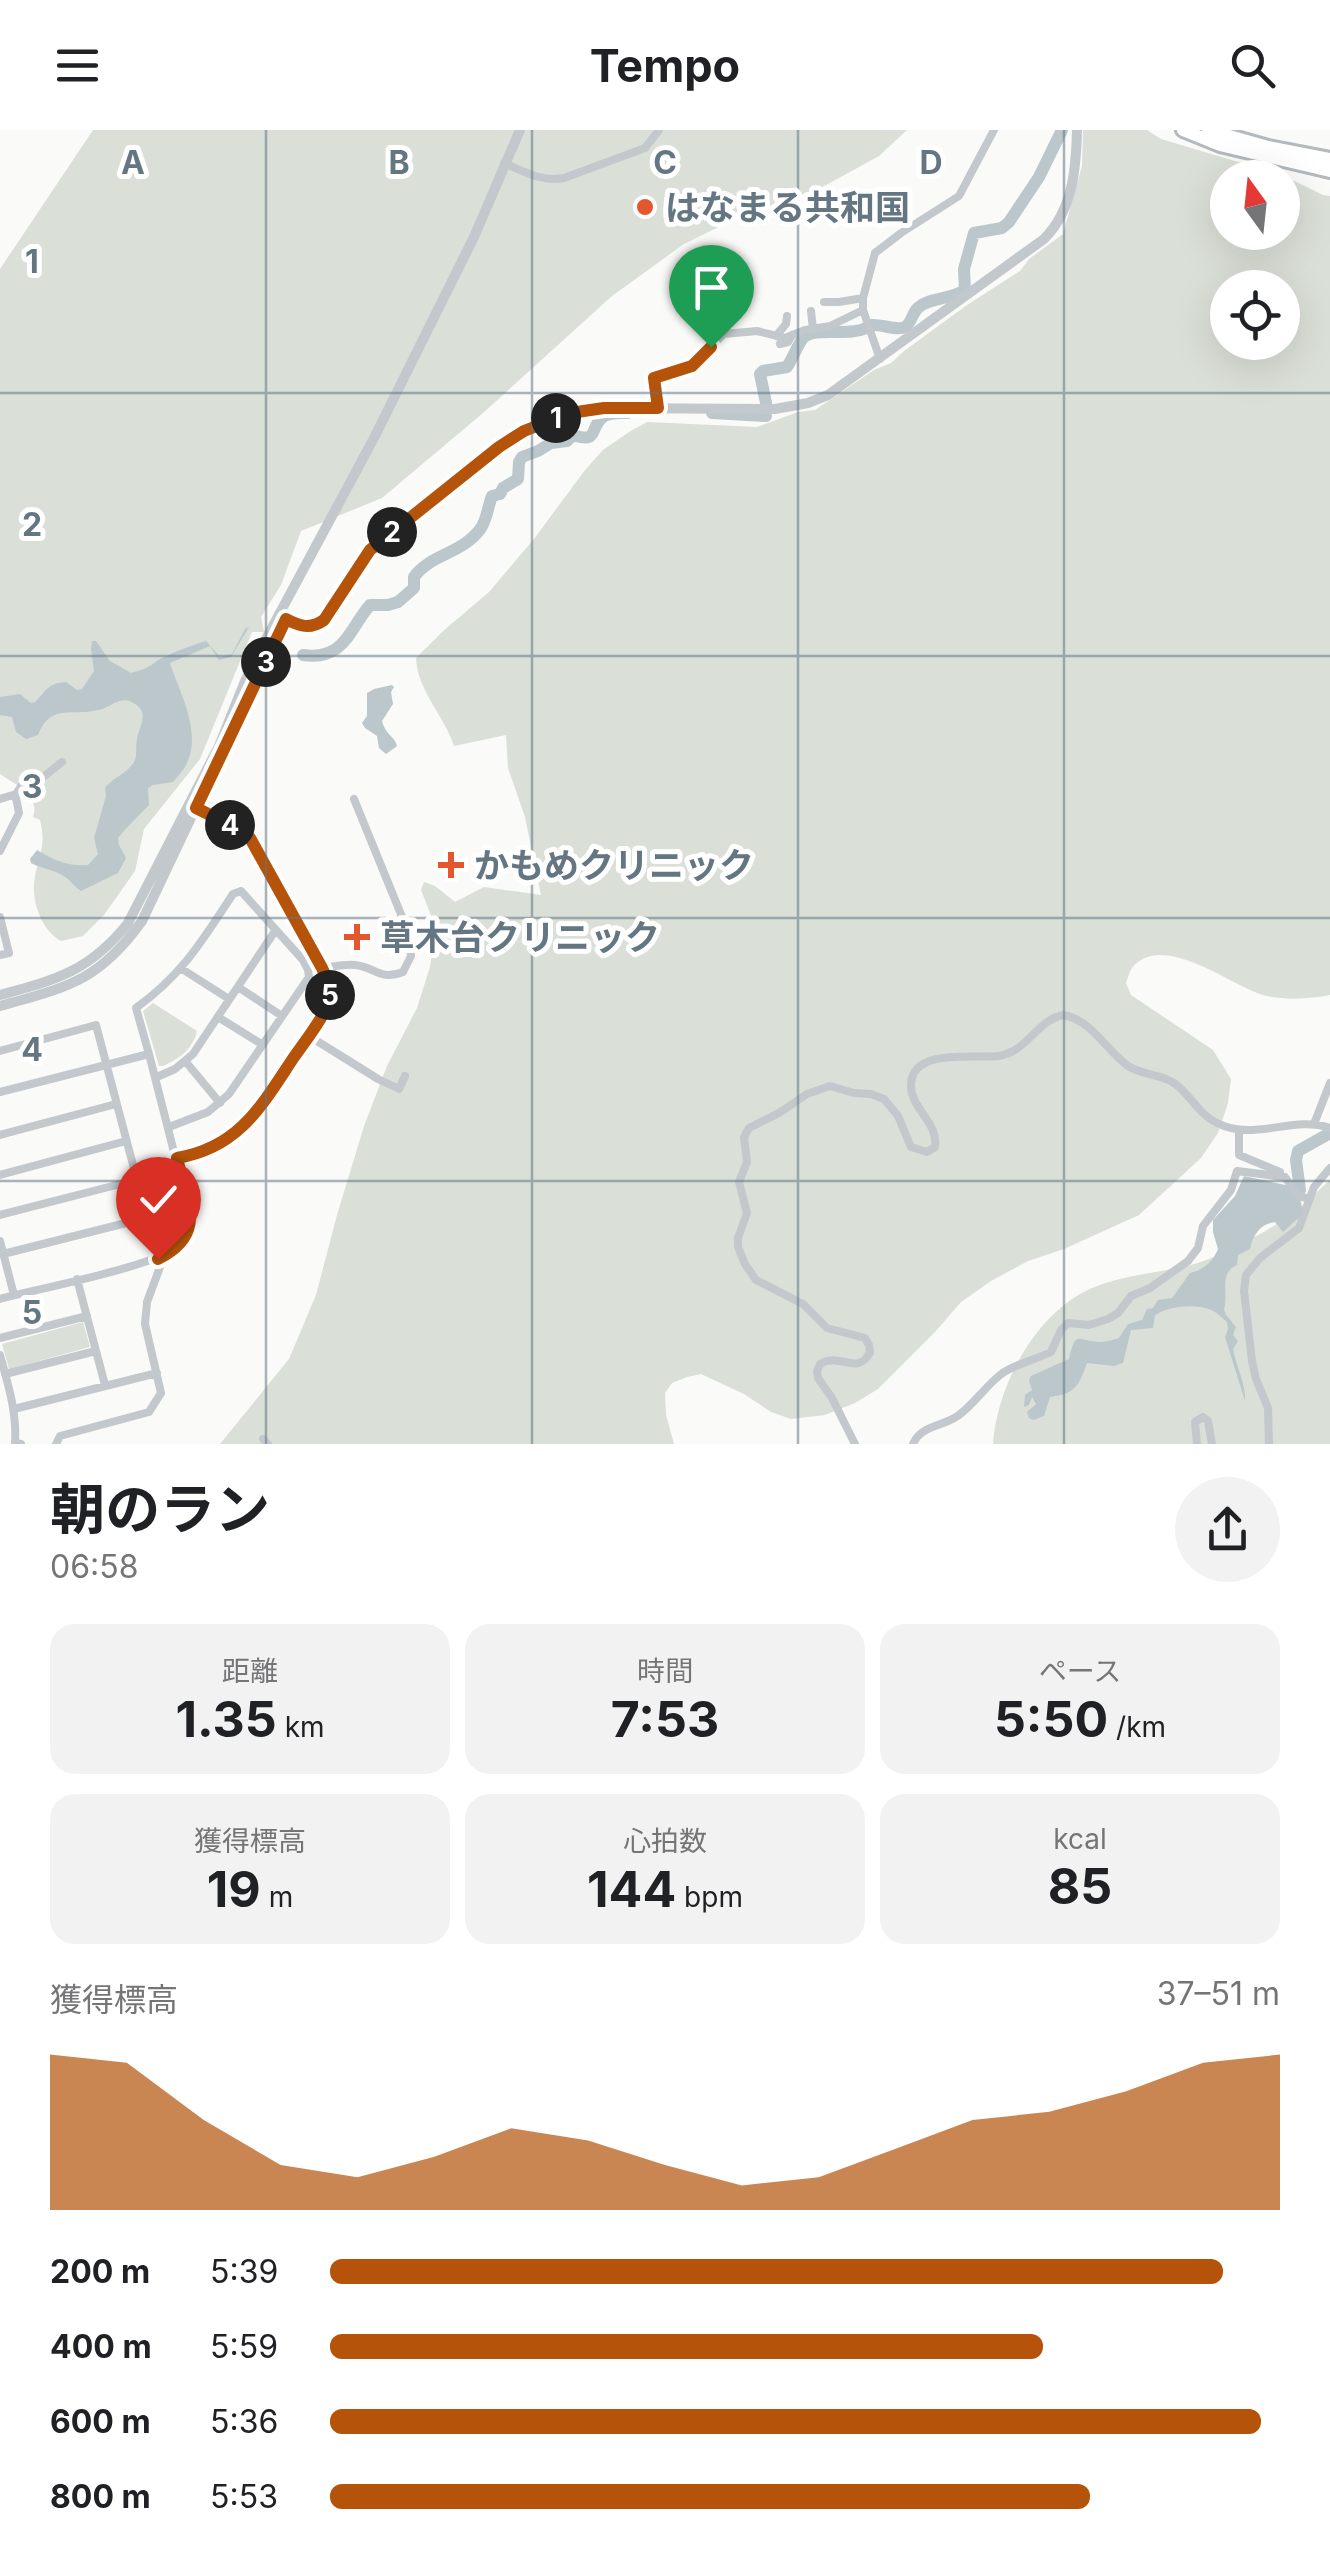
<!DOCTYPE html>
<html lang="ja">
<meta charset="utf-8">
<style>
:root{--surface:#fff;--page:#f2f2f2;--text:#202124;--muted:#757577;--accent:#b45309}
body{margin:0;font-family:Inter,"Noto Sans JP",sans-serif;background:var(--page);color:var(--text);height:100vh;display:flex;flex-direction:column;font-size:38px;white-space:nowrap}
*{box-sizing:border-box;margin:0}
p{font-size:32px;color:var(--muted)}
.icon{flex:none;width:55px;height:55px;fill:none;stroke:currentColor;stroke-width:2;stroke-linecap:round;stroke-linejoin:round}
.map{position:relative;height:1314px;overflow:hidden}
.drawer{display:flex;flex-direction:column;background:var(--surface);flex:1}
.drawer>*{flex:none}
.needle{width:65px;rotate:345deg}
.controls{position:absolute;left:1210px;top:30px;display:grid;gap:20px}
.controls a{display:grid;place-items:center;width:90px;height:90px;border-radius:50%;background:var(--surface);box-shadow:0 10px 40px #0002;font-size:50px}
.pin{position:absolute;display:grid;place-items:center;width:85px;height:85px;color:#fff;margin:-102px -42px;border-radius:50% 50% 50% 0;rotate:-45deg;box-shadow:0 0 10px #0007}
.pin .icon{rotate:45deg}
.km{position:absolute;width:50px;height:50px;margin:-25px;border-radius:50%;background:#222;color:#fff;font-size:28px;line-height:50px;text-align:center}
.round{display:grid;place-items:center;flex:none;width:105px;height:105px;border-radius:52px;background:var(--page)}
.head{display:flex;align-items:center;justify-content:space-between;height:170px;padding:0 50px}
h1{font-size:55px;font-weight:700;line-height:75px}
.metrics{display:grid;grid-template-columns:repeat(3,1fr);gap:15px;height:170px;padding:10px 50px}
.metrics div{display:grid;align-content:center;border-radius:25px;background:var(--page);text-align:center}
.metrics b{font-size:50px;font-weight:700}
.metrics small{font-size:28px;font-weight:400}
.metrics p{font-size:28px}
.chart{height:280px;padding:20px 50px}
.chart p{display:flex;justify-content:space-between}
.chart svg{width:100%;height:180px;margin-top:10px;fill:var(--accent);opacity:.7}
ul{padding:0 50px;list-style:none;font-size:32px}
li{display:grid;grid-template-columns:160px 120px 1fr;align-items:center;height:75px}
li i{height:25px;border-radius:12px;background:var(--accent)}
header{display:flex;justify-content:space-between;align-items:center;height:130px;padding:0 50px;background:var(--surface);font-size:45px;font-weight:700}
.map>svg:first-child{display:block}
.green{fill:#dadfd7;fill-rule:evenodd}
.water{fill:#bbc7cb}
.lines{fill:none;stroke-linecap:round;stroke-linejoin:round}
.river{stroke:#bbc7cb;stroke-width:12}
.trunk-casing{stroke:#b4b9bd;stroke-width:18}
.minor{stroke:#c3c8cc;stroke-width:8}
.tertiary{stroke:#c3c8cc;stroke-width:10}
.trunk{stroke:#fff;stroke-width:12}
.route-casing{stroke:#fff;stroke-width:20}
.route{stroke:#b45309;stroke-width:12}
.grid{fill:none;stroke:#657683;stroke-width:2.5;stroke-opacity:0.55}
.poi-dot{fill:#e4572e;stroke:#fff;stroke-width:4}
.labels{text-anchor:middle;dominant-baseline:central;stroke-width:10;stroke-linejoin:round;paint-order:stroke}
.poi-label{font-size:35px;font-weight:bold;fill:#657683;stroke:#fff;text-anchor:start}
.grid-label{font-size:32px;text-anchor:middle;font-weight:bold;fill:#657683;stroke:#fff;stroke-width:10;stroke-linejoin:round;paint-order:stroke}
</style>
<header><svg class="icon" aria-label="menu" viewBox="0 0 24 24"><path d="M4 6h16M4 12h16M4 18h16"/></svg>Tempo<svg class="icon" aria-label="search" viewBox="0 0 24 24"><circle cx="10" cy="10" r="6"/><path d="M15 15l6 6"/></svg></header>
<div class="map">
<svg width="1330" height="1314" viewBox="0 0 1330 1314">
<rect width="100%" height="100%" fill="#fafaf8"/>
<!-- green -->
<path class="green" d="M93 0H907L879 26 819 59 743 85 684 114 612 166 483 283 382 368 301 401 281 455 261 487 264 502H252L200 629 144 699 135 741 104 785 83 806 61 811C41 800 30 769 35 746 40 722 46 715 40 690L33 687C40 666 18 656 0 644V139Z
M1083 0H1147L1161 9 1282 45 1323 65 1330 66V865C1309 869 1281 871 1260 864 1228 853 1161 801 1132 838 1129 842 1128 848 1126 853L1131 865 1213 920 1231 949 1228 973 1218 1003 1201 1028 1139 1085 1064 1119 1028 1131 991 1151 961 1172 935 1202 878 1259 855 1273 825 1285 791 1289 771 1282 744 1264 701 1244 687 1247 672 1253 665 1263 666 1285 674 1314H220L289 1229 316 1165 337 1085 364 996 387 936 417 878 430 837 436 798 421 760 424 752 435 756 455 772 484 757 541 765 525 687 508 638 506 605 454 616C445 587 417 560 416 528L442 502 489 462 534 409 585 340 603 320 629 302 647 292 757 297 798 282 815 280 874 240 891 233 904 221 967 175 1020 141 1029 129 1063 104 1082 36ZM1228 48H1282V102H1228ZM1228 158H1282V212H1228Z
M153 873 197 901C193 919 179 929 163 936H159L143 881Z
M1330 1050V1314H993C997 1254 1038 1178 1097 1156 1133 1142 1173 1143 1209 1129 1231 1120 1256 1107 1277 1094 1296 1083 1313 1065 1330 1050Z
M83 1192 90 1217 9 1239 2 1214Z"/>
<!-- water -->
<path class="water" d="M249 497 231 527 219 530 210 516 170 533C179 562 202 601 187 633 184 640 178 646 173 652L153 655 148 658 149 675C138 686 128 696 118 708L119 715 126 728 118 743 81 761C73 756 70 749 62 745 52 739 42 739 31 733L30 729 37 720C55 731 67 736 88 735L98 724 94 708 106 666 105 658C113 647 127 644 134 632 138 624 135 618 137 609 139 596 150 583 135 574 130 571 126 569 120 571 112 573 106 579 98 580 72 587 51 572 38 605L26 609 16 602 12 587 0 585V567L20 564 31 573 35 572C46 561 48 553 66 552L77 560 82 559 94 541 91 519 92 511H96L110 531 131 543C149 538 146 538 160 529 169 524 195 514 206 511L220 527 232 524 245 499Z
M392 555 394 557 391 562 393 574 382 591C386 606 395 606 397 616L386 624 379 618 377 606 365 598 362 593 367 586V563L374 559Z
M1244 1046 1290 1056 1301 1072 1303 1084 1283 1102 1275 1092C1260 1094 1253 1105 1250 1119L1238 1125 1237 1135C1218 1143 1229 1164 1224 1179L1226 1185 1236 1197 1233 1205 1238 1211 1233 1219C1236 1236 1246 1254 1245 1271L1225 1207 1228 1199 1227 1192C1224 1189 1216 1182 1213 1181 1197 1173 1170 1176 1155 1185L1153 1198 1131 1200 1123 1233 1114 1236 1087 1233C1079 1255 1076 1264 1050 1267L1044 1286 1034 1290 1029 1288 1027 1282 1036 1274 1032 1267 1029 1275 1024 1277 1025 1265 1032 1260 1029 1250 1031 1246 1069 1229C1076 1199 1077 1211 1100 1212 1106 1212 1112 1210 1119 1208L1128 1194 1142 1190 1147 1179 1153 1178 1158 1170 1172 1168 1190 1143C1204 1140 1213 1131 1218 1119L1213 1102V1090L1235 1066Z"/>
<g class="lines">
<!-- river -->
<path class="river" d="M872 195C881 194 897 201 905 197 912 193 912 182 919 177 931 167 950 170 965 160L964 139 974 103 1002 98 1009 92 1039 47 1062 0
M766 273 760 244 763 241 787 237C793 228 797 216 803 208 815 196 848 207 866 198
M712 283 766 286
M303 525C345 531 349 499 370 475H388L398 472 414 458V447C430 424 463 424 481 398 487 389 488 376 492 366L500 364 503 358 518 349 519 332 522 327 538 321 551 313 567 311 573 305C600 314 589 297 603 287 609 282 620 283 628 283
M1291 1072 1300 1060 1296 1030 1298 1021 1330 1003"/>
<!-- trunk casing -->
<g class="trunk-casing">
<path id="trunk" d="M1183 0 1220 15 1330 41
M1208 0 1268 17 1330 29"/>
</g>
<!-- minor -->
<path class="minor" d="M504 33C525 42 541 52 564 48L645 18 659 0
M824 172H839L863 168
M811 181 813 199
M776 206 786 194 787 186
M780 214 788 212 792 205
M880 229 863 180V168L875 123 901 103 959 66 994 0
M658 277 654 247 691 236 724 204 757 201 785 208 805 200 830 196 863 180
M14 667 22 655 42 648 62 632
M0 669 13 665 16 668 19 683 0 721
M0 787 9 823 0 825
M321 838C332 837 344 834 355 835 376 837 379 851 403 842L411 826 409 804 354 669
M182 839 229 869
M238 857 282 886
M218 887 263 915
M309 906 378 949 399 959 405 946
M0 921 96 895 160 1137 147 1172 145 1194 161 1263 149 1282 60 1306 56 1314
M149 924 136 878C183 844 202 811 233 764L241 761 303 830 308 840 309 847 229 964 208 982 169 997
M186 932 220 973
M157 947 175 939 193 924 275 801
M0 962 149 924 190 1085C190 1096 189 1105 181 1114 160 1136 36 1159 0 1169
M1314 994 1330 953
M1239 1000V1025L1280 1042
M0 1005 116 974
M177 1027C239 1019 265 972 297 924 308 907 322 890 330 871L329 853 321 838 250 708 241 700 193 677
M0 1045 126 1011
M0 1085 136 1050
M0 1111 14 1165
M3 1124 146 1088
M77 1149 105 1255
M0 1208 87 1186
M0 1225C8 1254 17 1282 15 1313L21 1314
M5 1244 96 1221
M14 1279 157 1243
M263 1309 268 1314
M855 1314 832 1268 818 1248 817 1241 820 1234C840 1221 855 1247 870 1223L869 1215 865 1208 827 1198 803 1174 756 1150 745 1134 738 1117V1108L747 1083 739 1052 747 1032 744 1007 749 998 779 983 807 964 830 956 854 963 871 964 884 969 898 986 911 1017 927 1022 935 1017C939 992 910 979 911 954 913 917 976 929 999 926 1028 921 1036 891 1063 885 1092 890 1106 920 1128 936 1144 946 1164 944 1178 956 1192 968 1200 985 1217 993 1254 1012 1293 985 1330 998
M913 1314C921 1295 943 1297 959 1285 974 1274 985 1257 1000 1245 1014 1234 1035 1230 1051 1222L1061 1200 1068 1193 1089 1195 1108 1189 1118 1183 1131 1166 1150 1158 1188 1131 1198 1118 1203 1096 1231 1060 1237 1041 1285 1047 1298 1066 1310 1069
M1197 1314 1195 1292 1203 1287 1208 1291 1212 1314
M1269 1314 1268 1278 1256 1249 1252 1231 1244 1161 1246 1145 1260 1128 1299 1098 1314 1057 1330 1038"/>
<!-- tertiary -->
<path class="tertiary" d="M279 484C294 494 308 502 324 490 338 466 352 439 371 419 389 401 412 388 431 372 487 327 530 286 604 278L775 279 808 273 828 265 1044 109C1073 80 1076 39 1077 0
M227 613 287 484
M0 865C56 850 90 841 128 793L219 616 245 551 268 505 374 308 474 107 520 0
M0 876C68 857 99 851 142 791L206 656"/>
<!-- trunk -->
<use href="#trunk" class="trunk"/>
</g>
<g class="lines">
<!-- route casing -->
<g class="route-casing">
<path id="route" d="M158 1129C208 1104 187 1072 177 1028 238 1018 261 977 292 930 305 911 321 892 330 871L329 854 322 838 250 708 241 700 196 678 286 489C299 496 310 500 324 490L370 420 499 317 524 301 570 283 604 278H658L654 248 692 236 711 217"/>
</g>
<!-- route -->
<use href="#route" class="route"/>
</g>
<!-- grid -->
<path class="grid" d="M266 0V1314M532 0V1314M798 0V1314M1064 0V1314M0 263H1330M0 526H1330M0 788H1330M0 1051H1330"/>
<!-- markers -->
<g class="poi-dot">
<circle cx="645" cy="77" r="10"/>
<path d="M446 720h10v10h10v10h-10v10h-10v-10h-10v-10h10z"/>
<path d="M352 792h10v10h10v10h-10v10h-10v-10h-10v-10h10z"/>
</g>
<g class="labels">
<!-- poi labels -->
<g class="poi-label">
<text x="665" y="77">はなまる共和国</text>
<text x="474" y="735">かもめクリニック</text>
<text x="380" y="807">草木台クリニック</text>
</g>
</g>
<g class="grid-label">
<text x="133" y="44">A</text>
<text x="399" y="44">B</text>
<text x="665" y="44">C</text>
<text x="931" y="44">D</text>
<text x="32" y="143">1</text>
<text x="32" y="406">2</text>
<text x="32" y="668">3</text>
<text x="32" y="931">4</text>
<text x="32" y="1194">5</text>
</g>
</svg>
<div class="controls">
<a><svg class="needle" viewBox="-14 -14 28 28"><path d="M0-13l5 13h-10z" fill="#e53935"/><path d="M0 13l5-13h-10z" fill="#757577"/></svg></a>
<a><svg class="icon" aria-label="locate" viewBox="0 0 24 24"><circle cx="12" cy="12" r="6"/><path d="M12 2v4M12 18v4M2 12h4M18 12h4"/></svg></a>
</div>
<div class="pin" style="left:711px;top:217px;background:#1e9e55"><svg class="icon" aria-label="arrive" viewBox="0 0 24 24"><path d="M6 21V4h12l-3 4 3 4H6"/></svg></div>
<div class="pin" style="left:158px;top:1129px;background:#d93025"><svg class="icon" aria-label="check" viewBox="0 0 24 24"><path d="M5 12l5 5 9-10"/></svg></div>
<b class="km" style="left:556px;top:288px">1</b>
<b class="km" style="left:392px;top:402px">2</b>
<b class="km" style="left:266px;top:532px">3</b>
<b class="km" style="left:230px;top:695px">4</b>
<b class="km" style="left:330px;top:865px">5</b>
</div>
<section class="drawer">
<div class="head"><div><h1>朝のラン</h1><p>06:58</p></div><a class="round"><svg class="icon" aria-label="share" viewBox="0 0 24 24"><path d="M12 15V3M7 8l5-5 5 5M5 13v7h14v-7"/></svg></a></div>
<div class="metrics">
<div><p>距離</p><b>1.35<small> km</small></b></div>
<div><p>時間</p><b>7:53</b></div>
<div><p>ペース</p><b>5:50<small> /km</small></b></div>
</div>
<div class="metrics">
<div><p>獲得標高</p><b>19<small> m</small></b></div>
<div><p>心拍数</p><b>144<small> bpm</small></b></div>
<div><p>kcal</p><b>85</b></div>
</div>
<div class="chart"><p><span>獲得標高</span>37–51 m</p>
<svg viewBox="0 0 160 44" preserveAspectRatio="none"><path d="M0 44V6L10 8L20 22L30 33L40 36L50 31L60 24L70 27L80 33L90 38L100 36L110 29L120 22L130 20L140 15L150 8L160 6V44z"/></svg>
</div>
<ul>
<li><b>200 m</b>5:39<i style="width:94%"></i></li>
<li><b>400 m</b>5:59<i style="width:75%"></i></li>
<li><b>600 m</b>5:36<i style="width:98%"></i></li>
<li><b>800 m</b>5:53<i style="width:80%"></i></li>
</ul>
</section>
